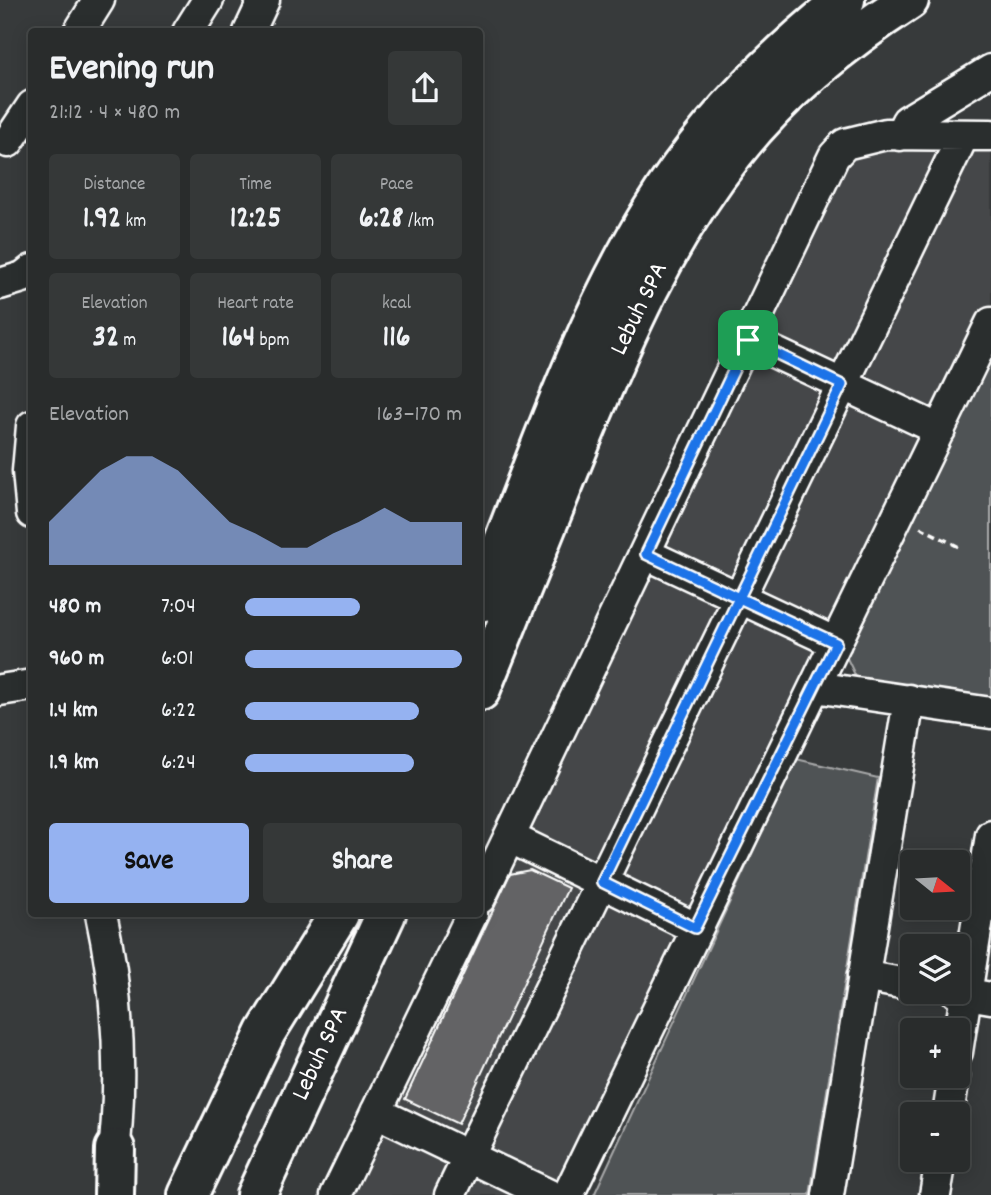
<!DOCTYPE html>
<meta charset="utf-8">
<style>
:root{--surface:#292c2c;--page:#353838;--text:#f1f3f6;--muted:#a5a7a9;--line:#454848;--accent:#95b2f1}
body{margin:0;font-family:Dekko,sans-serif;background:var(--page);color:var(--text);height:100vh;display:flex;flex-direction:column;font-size:26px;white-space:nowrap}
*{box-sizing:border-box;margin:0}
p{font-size:23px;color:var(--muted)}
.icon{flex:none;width:38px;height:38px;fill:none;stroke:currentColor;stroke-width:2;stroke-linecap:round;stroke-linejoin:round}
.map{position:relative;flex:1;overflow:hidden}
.sheet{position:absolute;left:28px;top:28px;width:455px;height:889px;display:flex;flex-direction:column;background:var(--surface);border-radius:7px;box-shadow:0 4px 18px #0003,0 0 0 2px var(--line)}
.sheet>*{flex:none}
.needle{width:46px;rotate:108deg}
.controls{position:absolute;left:900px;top:850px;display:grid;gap:14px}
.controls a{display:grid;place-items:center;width:70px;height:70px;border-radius:7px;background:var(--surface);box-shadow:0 4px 18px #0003,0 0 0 2px var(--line);font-size:35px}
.pin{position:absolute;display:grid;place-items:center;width:60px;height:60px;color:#fff;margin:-30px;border-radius:14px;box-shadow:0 4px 10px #0006}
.round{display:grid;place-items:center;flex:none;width:74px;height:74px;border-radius:7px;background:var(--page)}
.overview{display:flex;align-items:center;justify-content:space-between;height:119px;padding:0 21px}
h1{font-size:38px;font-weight:700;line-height:52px}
.metrics{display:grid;grid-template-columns:repeat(3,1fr);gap:10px;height:119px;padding:7px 21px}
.metrics div{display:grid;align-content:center;border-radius:7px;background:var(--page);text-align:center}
.metrics b{font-size:30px;font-weight:700}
.metrics small{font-size:19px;font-weight:400}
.metrics p{font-size:19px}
.chart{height:196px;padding:14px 21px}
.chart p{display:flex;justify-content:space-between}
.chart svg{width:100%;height:126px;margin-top:7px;fill:var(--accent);opacity:.7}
.primary-button{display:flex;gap:14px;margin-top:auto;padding:14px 21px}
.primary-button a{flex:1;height:80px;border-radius:7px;background:var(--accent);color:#111;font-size:28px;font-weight:700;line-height:80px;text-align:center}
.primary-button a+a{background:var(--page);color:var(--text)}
ul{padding:0 21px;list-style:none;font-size:23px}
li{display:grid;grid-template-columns:112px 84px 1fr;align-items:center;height:52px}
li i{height:18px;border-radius:9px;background:var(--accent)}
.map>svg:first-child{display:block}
.built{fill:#444748}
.green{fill:#505354;stroke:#a8a9aa;stroke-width:2}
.building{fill:#636465;stroke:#fff;stroke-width:2}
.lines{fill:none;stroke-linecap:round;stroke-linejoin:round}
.minor-casing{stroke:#fff;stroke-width:35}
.highway-casing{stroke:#fff;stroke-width:44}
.path{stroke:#fff;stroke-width:3.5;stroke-dasharray:7 5;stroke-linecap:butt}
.minor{stroke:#2a2d2e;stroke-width:30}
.highway{stroke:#2a2d2e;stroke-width:38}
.route-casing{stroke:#fff;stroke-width:14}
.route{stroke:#1a73e8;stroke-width:9}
.labels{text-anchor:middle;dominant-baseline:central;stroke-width:6;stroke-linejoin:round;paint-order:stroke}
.street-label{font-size:26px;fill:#fff;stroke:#2a2d2e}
</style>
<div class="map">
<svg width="991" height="1195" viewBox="0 0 991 1195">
<rect width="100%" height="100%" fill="#373a3b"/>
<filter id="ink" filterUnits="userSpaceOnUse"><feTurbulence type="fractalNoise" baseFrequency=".0143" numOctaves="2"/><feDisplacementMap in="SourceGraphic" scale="14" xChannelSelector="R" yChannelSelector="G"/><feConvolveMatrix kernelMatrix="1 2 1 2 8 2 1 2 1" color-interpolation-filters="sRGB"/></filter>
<g filter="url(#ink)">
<!-- built -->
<path class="built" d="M991 135V323L568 1195H336L845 144Z"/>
<!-- green -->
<path class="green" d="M991 356V701L856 677 844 652Z
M796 759 878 778 810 1195H594Z"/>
<!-- building -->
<path class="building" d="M530 870 568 888 458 1124 405 1099 510 874Z"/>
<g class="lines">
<!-- minor casing -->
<g class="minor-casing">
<path id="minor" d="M79 32 99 0
M188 32 208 0
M249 32 264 0
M900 135 907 121 991 70
M8 142 32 106
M0 284 23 277 32 270
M748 340 940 430
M32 426 28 471 32 513
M646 554 836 643
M815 687 991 713
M0 690 32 685
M509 837 695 928
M480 898 834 156 845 144 886 134 991 135
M101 914C119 997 123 1086 112 1171
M863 976 912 985
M956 992 991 998
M957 1052 991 835
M376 1112 549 1195
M948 1115 954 1076
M336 1195 472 914
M450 1195 963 136
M568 1195 991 323
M828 1195 909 700
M935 1195 941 1160"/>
</g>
<!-- highway casing -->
<g class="highway-casing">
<path id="highway" d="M480 602C532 473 579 328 652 210 702 129 771 58 845 0
M480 691C514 606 548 521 583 436 624 336 667 238 734 153 781 93 845 41 909 0
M114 1195 115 1149
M188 1195 266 1032 339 914
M256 1195 386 914"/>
</g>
<!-- path -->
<path class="path" d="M920 527 959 547"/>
<!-- minor -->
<use href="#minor" class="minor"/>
<!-- highway -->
<use href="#highway" class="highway"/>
</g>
</g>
<g class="lines" filter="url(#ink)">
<!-- route casing -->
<g class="route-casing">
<path id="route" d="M748 340 646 554 739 598 602 882 695 928 836 643 739 598 842 385 748 340"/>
</g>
<!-- route -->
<use href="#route" class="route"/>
</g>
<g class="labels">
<!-- street labels -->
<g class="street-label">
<text transform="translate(640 309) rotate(-64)">Lebuh SPA</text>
<text transform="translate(321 1054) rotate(-65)">Lebuh SPA</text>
</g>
</g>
</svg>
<div class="controls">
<a><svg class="needle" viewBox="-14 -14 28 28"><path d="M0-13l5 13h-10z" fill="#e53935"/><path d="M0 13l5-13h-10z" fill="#a5a7a9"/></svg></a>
<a><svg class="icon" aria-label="layers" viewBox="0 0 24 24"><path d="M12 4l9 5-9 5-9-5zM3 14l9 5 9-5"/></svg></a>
<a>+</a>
<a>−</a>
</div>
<div class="pin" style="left:748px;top:340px;background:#1e9e55"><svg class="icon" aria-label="arrive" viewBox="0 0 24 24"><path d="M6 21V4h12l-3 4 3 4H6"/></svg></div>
<section class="sheet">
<div class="overview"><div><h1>Evening run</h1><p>21:12 · 4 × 480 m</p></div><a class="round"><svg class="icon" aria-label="share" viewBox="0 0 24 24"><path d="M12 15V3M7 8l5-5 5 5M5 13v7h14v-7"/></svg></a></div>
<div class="metrics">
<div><p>Distance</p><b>1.92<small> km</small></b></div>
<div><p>Time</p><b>12:25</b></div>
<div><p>Pace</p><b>6:28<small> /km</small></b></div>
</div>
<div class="metrics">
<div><p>Elevation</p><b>32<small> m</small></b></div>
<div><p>Heart rate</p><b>164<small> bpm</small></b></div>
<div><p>kcal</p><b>116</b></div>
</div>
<div class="chart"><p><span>Elevation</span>163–170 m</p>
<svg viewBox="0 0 160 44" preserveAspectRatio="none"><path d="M0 44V29L10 20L20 11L30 6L40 6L50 11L60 20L70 29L80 33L90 38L100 38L110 33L120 29L130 24L140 29L150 29L160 29V44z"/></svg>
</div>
<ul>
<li><b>480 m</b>7:04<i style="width:53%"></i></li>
<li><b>960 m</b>6:01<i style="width:100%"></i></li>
<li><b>1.4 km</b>6:22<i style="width:80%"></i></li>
<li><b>1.9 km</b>6:24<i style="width:78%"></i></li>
</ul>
<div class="primary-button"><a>Save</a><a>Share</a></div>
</section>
</div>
